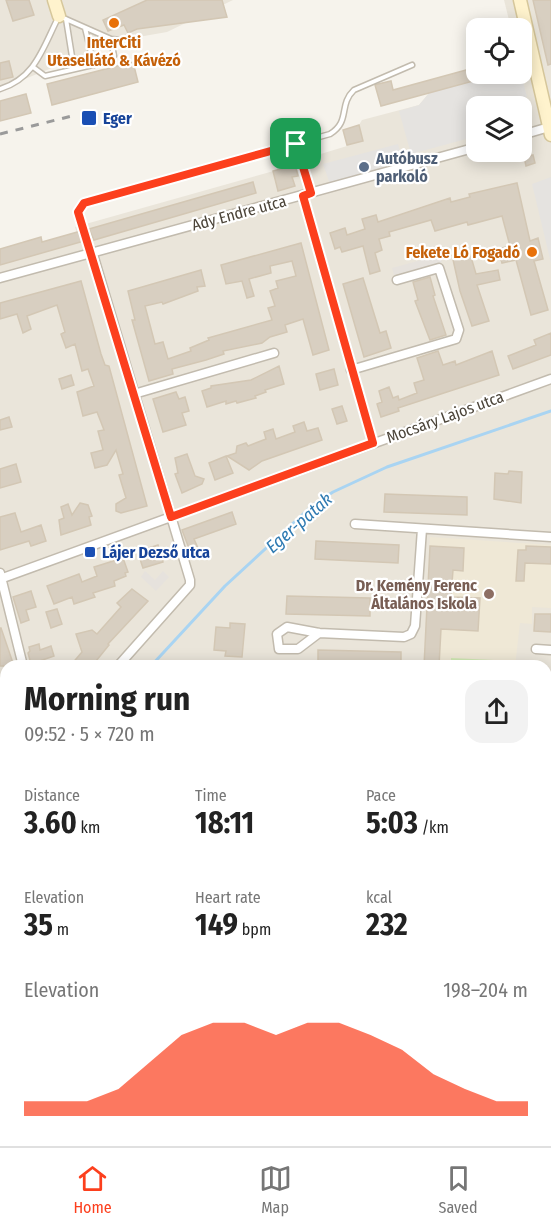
<!DOCTYPE html>
<meta charset="utf-8">
<style>
:root{--surface:#fff;--page:#f2f2f2;--text:#222;--muted:#767676;--line:#e0e0e0;--accent:#fc3f1d}
body{margin:0;font-family:"Fira Sans Condensed",sans-serif;background:var(--page);color:var(--text);height:100vh;display:flex;flex-direction:column;font-size:22px;white-space:nowrap}
*{box-sizing:border-box;margin:0}
p{font-size:20px;color:var(--muted)}
.icon{flex:none;width:33px;height:33px;fill:none;stroke:currentColor;stroke-width:2;stroke-linecap:round;stroke-linejoin:round}
.map{position:relative;flex:1;overflow:hidden}
.details{position:absolute;left:0px;top:660px;width:552px;height:486px;display:flex;flex-direction:column;background:var(--surface);border-radius:18px 18px 0 0;box-shadow:0 3px 15px #0003}
.details>*{flex:none}
.controls{position:absolute;left:466px;top:18px;display:grid;gap:12px}
.controls a{display:grid;place-items:center;width:66px;height:66px;border-radius:12px;background:var(--surface);box-shadow:0 3px 15px #0003;font-size:30px}
.pin{position:absolute;display:grid;place-items:center;width:51px;height:51px;color:#fff;margin:-26px;border-radius:12px;box-shadow:0 3px 9px #0006}
.round{display:grid;place-items:center;flex:none;width:63px;height:63px;border-radius:18px;background:var(--page)}
.head{display:flex;align-items:center;justify-content:space-between;height:102px;padding:0 24px}
h1{font-size:33px;font-weight:700;line-height:45px}
.figures{display:grid;grid-template-columns:repeat(3,1fr);gap:9px;height:102px;padding:6px 24px}
.figures div{display:grid;align-content:center}
.figures b{font-size:30px;font-weight:700}
.figures small{font-size:16px;font-weight:400}
.figures p{font-size:16px}
.chart{height:168px;padding:12px 24px}
.chart p{display:flex;justify-content:space-between}
.chart svg{width:100%;height:108px;margin-top:6px;fill:var(--accent);opacity:.7}
.tabs{display:flex;justify-content:space-around;align-items:center;height:84px;border-top:2px solid var(--line);background:var(--surface);font-size:16px;color:var(--muted)}
.tabs a{display:grid;justify-items:center;gap:3px}
.tabs .active{color:var(--accent)}
.map>svg:first-child{display:block}
.residential{fill:#eae5da;fill-rule:evenodd}
.industrial{fill:#e6e2dd}
.education{fill:#efe8d6}
.green{fill:#d2eab5}
.parking{fill:#e5e3e0}
.lines{fill:none;stroke-linecap:round;stroke-linejoin:round}
.stream{stroke:#a9d4f2;stroke-width:3}
.building{fill:#d8cfc1;stroke:#d3c7b4;stroke-width:1.5}
.lane-casing{stroke:#c2bbae;stroke-width:7}
.street-casing{stroke:#c2bbae;stroke-width:11}
.secondary-casing{stroke:#d6c79b;stroke-width:15}
.lane{stroke:#fff;stroke-width:4}
.street{stroke:#fff;stroke-width:8}
.secondary{stroke:#fff3cd;stroke-width:12}
.rail{stroke:#9a9a9a;stroke-width:3;stroke-dasharray:8 8;stroke-linecap:butt}
.route-casing{stroke:#fff;stroke-width:12}
.route{stroke:#fc3f1d;stroke-width:8}
.food-dot{fill:#e8710a;stroke:#fff;stroke-width:2}
.transit-dot{fill:#1a4fb4;stroke:#fff;stroke-width:2}
.service-dot{fill:#5c6f8a;stroke:#fff;stroke-width:2}
.education-dot{fill:#8d6e63;stroke:#fff;stroke-width:2}
.labels{text-anchor:middle;dominant-baseline:central;stroke-width:4.5;stroke-linejoin:round;paint-order:stroke}
.food-label{font-size:16px;font-weight:bold;fill:#c56008;stroke:#fff}
.transit-label{font-size:16px;font-weight:bold;fill:#164399;stroke:#fff;text-anchor:start}
.service-label{font-size:16px;font-weight:bold;fill:#4e5e75;stroke:#fff;text-anchor:start}
.street-label{font-size:16px;fill:#4b4439;stroke:#fff}
.education-label{font-size:16px;font-weight:bold;fill:#785e54;stroke:#fff;text-anchor:end}
.water-label{font-size:18px;font-style:italic;fill:#2e7ab2;stroke:#fff}
</style>
<div class="map">
<svg width="551" height="1146" viewBox="0 0 551 1146">
<rect width="100%" height="100%" fill="#f6f3ec"/>
<!-- residential -->
<path class="residential" d="M0 0H233L167 32 121 40 0 89Z
M504 0H551V1146H0V249L41 237 42 242 77 233 75 227 295 165 301 160 347 146 343 130 359 125 362 120 419 105 429 93 381 106 375 85 391 81 394 90 477 74H522V28H511ZM477 106H522V152H477ZM6 666H546V1140H6Z"/>
<!-- industrial -->
<path class="industrial" d="M440 255 442 262 394 275 392 268Z
M145 571 155 580 163 571 169 577 156 591 141 577Z"/>
<!-- education -->
<path class="education" d="M430 537 551 545V608L532 607V624L520 623 515 666H424Z
M0 910H6V1065L0 1068Z"/>
<!-- green -->
<path class="green" d="M451 658 516 661 515 666H451Z
M0 919H6V953H0Z"/>
<!-- parking -->
<path class="parking" d="M500 74H521L527 97 505 103 503 106H477V136L411 154 399 111 419 105 430 92Z
M398 144 405 169 331 187 323 164Z
M551 177V263L532 184Z"/>
<g class="lines">
<!-- stream -->
<path class="stream" d="M151 666 225 586 313 505 333 492 387 467 551 411
M0 831 6 824"/>
</g>
<!-- building -->
<path class="building" d="M6 0H29L34 15 13 21Z
M147 0H222L227 17 137 29 128 33 124 25 108 31 103 20Z
M533 0H551V64L548 65Z
M9 61 13 77 0 80V63Z
M133 62 138 82 52 105 47 84Z
M477 67V80L381 106 375 85 378 84 391 81 393 90Z
M26 94 31 113 0 121V101Z
M359 125 363 141 347 145 343 130Z
M533 155 535 163 526 166 524 157Z
M295 165 298 176 292 177 295 186 278 191 273 171Z
M253 182 256 193 94 240 89 229Z
M517 183 530 241 538 238 543 259 534 261 548 310 531 315 516 260 502 263 498 249 510 246 502 216 468 225 467 222 435 231 431 220 389 232 390 236 379 239 382 250 375 253 380 271 370 274 363 246 342 252 340 247 335 249 330 233 345 228 347 235 365 229 362 219 376 215 378 222 450 198 451 202 470 197 469 194Z
M81 231 84 241 0 265V249L41 237 42 242Z
M301 243 329 350 313 355 303 319 285 325 287 332 270 337 262 343 223 351 224 354 206 360 172 369 173 374 149 381 132 320H135L128 291 201 270 205 286 197 287 198 291 163 304 162 302 145 306 155 344 163 342 168 359 191 351 190 348 209 340 208 338 272 320 268 308 275 306 270 291 278 288 276 281 296 276 292 261 270 266 271 273 249 279 254 296 247 298 242 281 226 284 221 265Z
M469 250 476 274 498 270 500 280 477 285 489 321 472 326 460 291 452 255Z
M430 277 435 295 433 296 446 335 430 340 415 301 418 300 413 282Z
M363 278 380 333 386 331 391 348 364 357 343 284Z
M81 281 101 354 105 365 109 366 147 506 121 513 116 511V504L126 498 119 475 123 474 116 450 107 465 95 468 91 453 103 450 98 431 104 430 97 412 83 416 77 392 94 386 88 369 82 371 75 344 66 348 61 334 65 332 57 305 27 316 31 329 23 333 17 314 0 319V303Z
M551 333V355L513 369 508 356 536 345 534 340Z
M438 351 443 365 455 361 456 365 492 351 499 375 398 408 399 411 381 417 377 404 382 402 379 391 389 387 393 398 398 396 399 400 417 393 414 383 424 380 417 358Z
M279 366 284 384 265 390 266 392 255 396 256 398 237 403 236 401 226 404V401L207 407 202 391 211 388V386L251 380Z
M334 369 338 385 320 390 316 374Z
M71 375 74 385 62 389 59 379Z
M176 392 179 399 185 397 189 411 182 413 186 425 163 432 153 399Z
M342 406 347 421 337 424 332 409Z
M9 417 12 427 0 430V420Z
M304 422 307 431 318 428 322 440 262 461 249 470 227 456 236 453 237 446 246 443 248 446 266 439 264 432 273 429 276 439 295 432 293 426Z
M187 454 195 476 204 479 202 484 182 493 175 474 178 473 175 458Z
M226 456 233 473 215 480 209 463Z
M16 464 21 482 0 488V469Z
M509 471 522 472 521 503 494 499 495 473 508 474Z
M385 494 467 497V515L384 512Z
M80 503 88 505 92 516 89 517 91 525 61 535 59 520 64 518 61 507 68 504 72 515Z
M232 512 236 524 194 539 198 548 190 551 182 530Z
M15 513 21 532 41 525 46 541 31 546 29 541 0 550V517Z
M316 541 399 545 398 563 315 559Z
M158 545 163 562 143 568 139 556 142 550Z
M430 546 464 548 463 571 453 570 451 597 480 598 478 631 441 629 439 666H424Z
M526 546 551 547V564L525 563 524 581H516L518 550H526Z
M123 558 128 572 125 573 126 576 114 581 115 586 93 593 95 597 74 604 72 597 54 604 47 586 79 574 82 582 97 576 94 567Z
M132 589 148 601 108 644 109 645 92 666H70L82 652 76 634 92 630 97 634 121 607 117 603Z
M31 591 36 607 26 610 29 620 21 623 13 597Z
M287 596 370 598V616L286 614Z
M57 609 62 624 51 628 46 612Z
M535 614H551V632L534 631Z
M230 623 245 624 242 657 225 656 226 651 214 650 216 627 230 628Z
M0 628H1L14 666H0Z
M39 644 40 650 51 646 54 656 31 664 28 653 30 651 29 647Z
M318 650 401 652V666H318Z"/>
<g class="lines">
<!-- lane casing -->
<g class="lane-casing">
<path id="lane" d="M66 19 74 69
M85 28 94 65
M33 67 45 76 110 61 114 56 111 39
M0 89C36 78 43 47 59 16L111 39 121 40
M296 144 311 192
M92 250 78 212 84 203 330 134C351 121 338 105 354 90L412 65
M546 959 551 967
M0 1062 6 1060"/>
</g>
<!-- street casing -->
<g class="street-casing">
<path id="street" d="M522 135 549 127
M303 196 373 443
M92 251 190 580V585L118 666
M0 278 477 147
M351 370 456 339 459 330 439 268 397 280
M134 394 274 353
M355 524 551 537
M0 573 23 666
M0 579 551 379
M319 633 298 649H279L277 634 287 627 319 633 404 637 411 634 415 626 422 529
M536 649 551 650
M0 725H6
M546 764H551
M0 794 6 788
M546 1078 551 1076
M279 1140 282 1146
M345 1146 363 1140"/>
</g>
<!-- secondary casing -->
<g class="secondary-casing">
<path id="secondary" d="M54 0 59 16
M520 0 551 135
M546 887 551 885
M42 1146 54 1140"/>
</g>
<!-- lane -->
<use href="#lane" class="lane"/>
<!-- street -->
<use href="#street" class="street"/>
<!-- secondary -->
<use href="#secondary" class="secondary"/>
<!-- rail -->
<path class="rail" d="M0 134 72 116"/>
</g>
<g class="lines">
<!-- route casing -->
<g class="route-casing">
<path id="route" d="M296 144 311 193 303 196 373 443 171 517 78 212 84 203Z"/>
</g>
<!-- route -->
<use href="#route" class="route"/>
</g>
<!-- markers -->
<g class="food-dot">
<circle cx="114" cy="23" r="6"/>
<circle cx="532" cy="252" r="6"/>
</g>
<g class="transit-dot">
<rect x="81" y="110" width="16" height="16" rx="3"/>
<rect x="84" y="546" width="12" height="12" rx="3"/>
</g>
<circle class="service-dot" cx="364" cy="167" r="6"/>
<circle class="education-dot" cx="489" cy="594" r="6"/>
<g class="labels">
<!-- food labels -->
<g class="food-label">
<text x="114" y="42">InterCiti<tspan x="114" dy="18">Utasellátó &amp; Kávézó</tspan></text>
<text x="520" y="252" text-anchor="end">Fekete Ló Fogadó</text>
</g>
<!-- transit labels -->
<g class="transit-label">
<text x="103" y="118">Eger</text>
<text x="102" y="552">Lájer Dezső utca</text>
</g>
<!-- service labels -->
<g class="service-label">
<text x="376" y="158">Autóbusz<tspan x="376" dy="18">parkoló</tspan></text>
</g>
<!-- street labels -->
<g class="street-label">
<text transform="translate(239 213) rotate(-15)">Ady Endre utca</text>
<text transform="translate(445 417) rotate(-20)">Mocsáry Lajos utca</text>
</g>
<!-- education labels -->
<g class="education-label">
<text x="477" y="585">Dr. Kemény Ferenc<tspan x="477" dy="18">Általános Iskola</tspan></text>
</g>
<!-- water labels -->
<g class="water-label">
<text transform="translate(299 523) rotate(-41)">Eger-patak</text>
</g>
</g>
</svg>
<div class="controls">
<a><svg class="icon" aria-label="locate" viewBox="0 0 24 24"><circle cx="12" cy="12" r="6"/><path d="M12 2v4M12 18v4M2 12h4M18 12h4"/></svg></a>
<a><svg class="icon" aria-label="layers" viewBox="0 0 24 24"><path d="M12 4l9 5-9 5-9-5zM3 14l9 5 9-5"/></svg></a>
</div>
<div class="pin" style="left:296px;top:144px;background:#1e9e55"><svg class="icon" aria-label="arrive" viewBox="0 0 24 24"><path d="M6 21V4h12l-3 4 3 4H6"/></svg></div>
<section class="details">
<div class="head"><div><h1>Morning run</h1><p>09:52 · 5 × 720 m</p></div><a class="round"><svg class="icon" aria-label="share" viewBox="0 0 24 24"><path d="M12 15V3M7 8l5-5 5 5M5 13v7h14v-7"/></svg></a></div>
<div class="figures">
<div><p>Distance</p><b>3.60<small> km</small></b></div>
<div><p>Time</p><b>18:11</b></div>
<div><p>Pace</p><b>5:03<small> /km</small></b></div>
</div>
<div class="figures">
<div><p>Elevation</p><b>35<small> m</small></b></div>
<div><p>Heart rate</p><b>149<small> bpm</small></b></div>
<div><p>kcal</p><b>232</b></div>
</div>
<div class="chart"><p><span>Elevation</span>198–204 m</p>
<svg viewBox="0 0 160 44" preserveAspectRatio="none"><path d="M0 44V38L10 38L20 38L30 33L40 22L50 11L60 6L70 6L80 11L90 6L100 6L110 11L120 17L130 27L140 33L150 38L160 38V44z"/></svg>
</div>
</section>
</div>
<nav class="tabs">
<a class="active"><svg class="icon" aria-label="home" viewBox="0 0 24 24"><path d="M3 11l9-7 9 7M6 9v11h12V9"/></svg>Home</a>
<a><svg class="icon" aria-label="map" viewBox="0 0 24 24"><path d="M3 6l6-2 6 2 6-2v14l-6 2-6-2-6 2zM9 4v14M15 6v14"/></svg>Map</a>
<a><svg class="icon" aria-label="saved" viewBox="0 0 24 24"><path d="M7 4h10v16l-5-4-5 4z"/></svg>Saved</a>
</nav>
